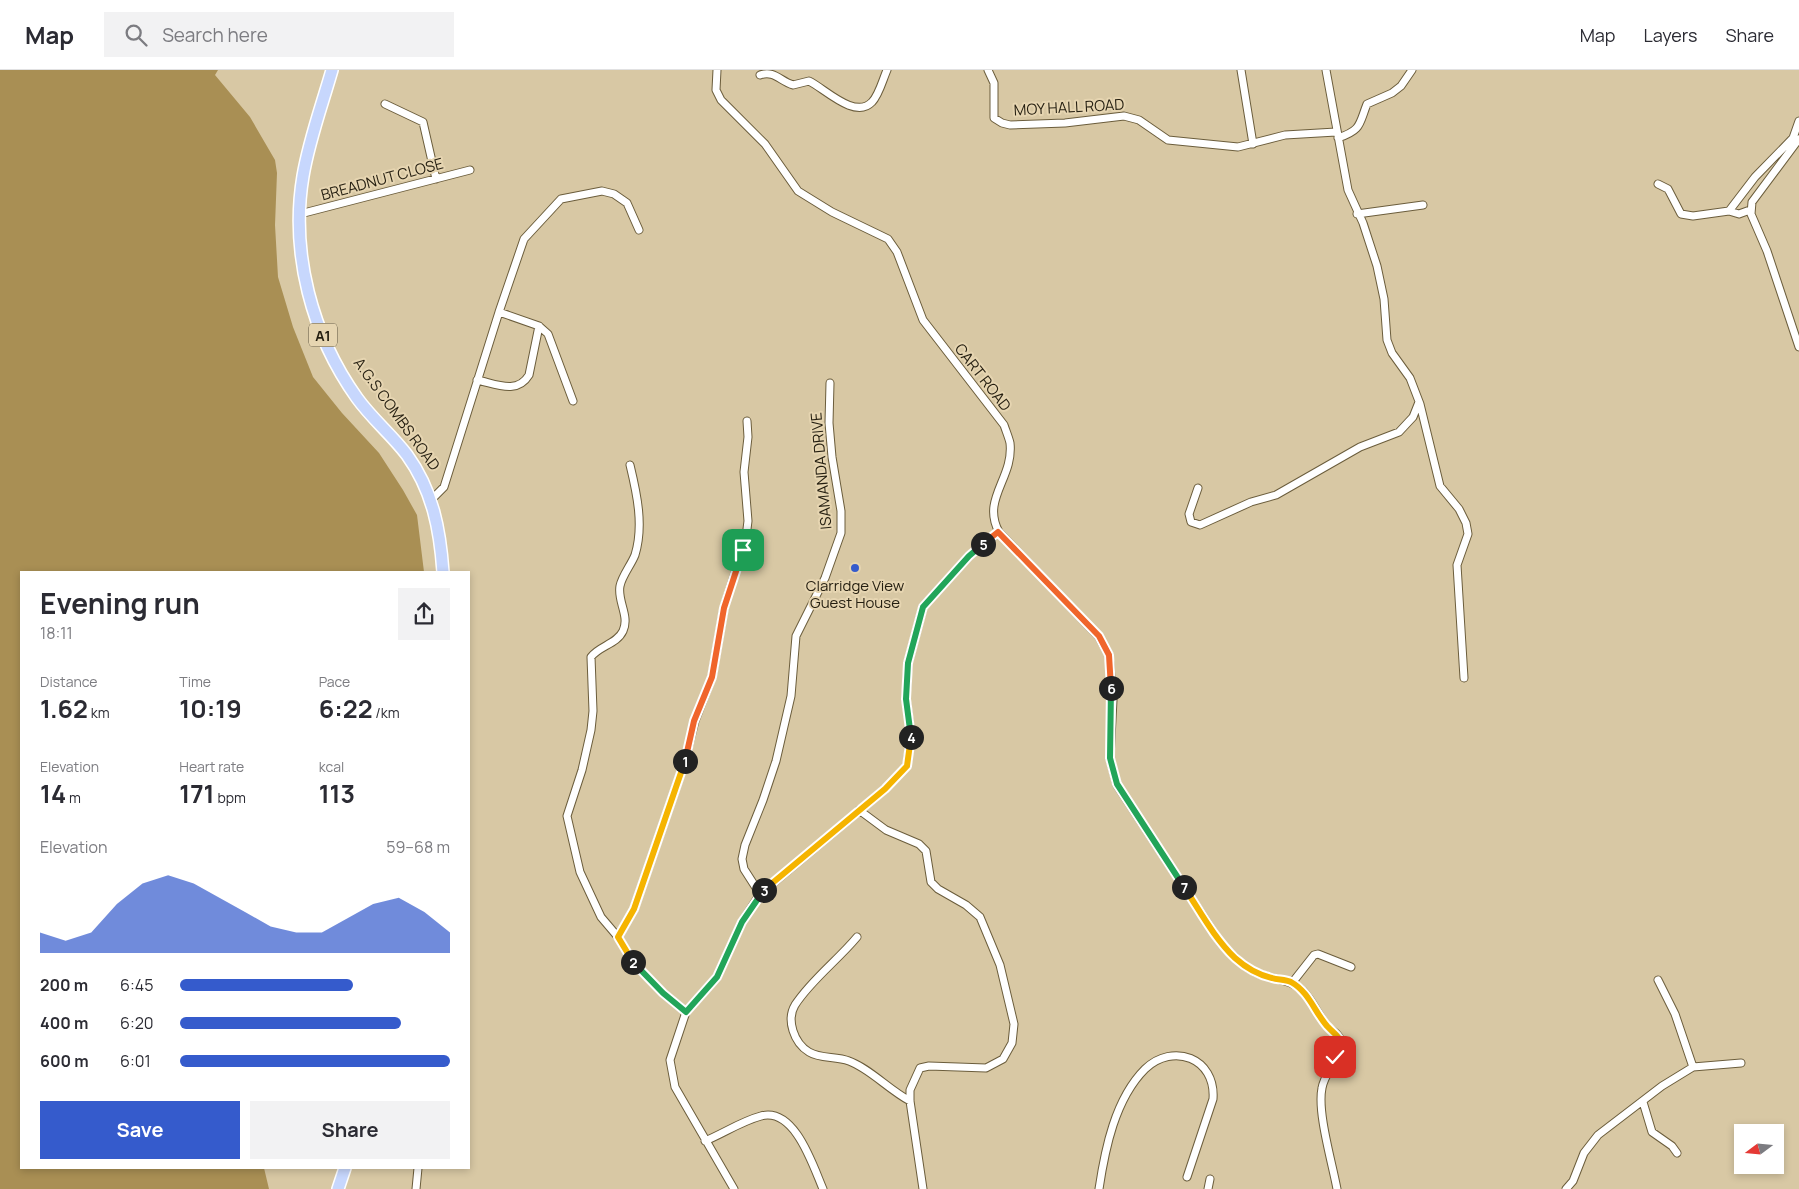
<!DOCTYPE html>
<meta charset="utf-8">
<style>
:root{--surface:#fff;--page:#f2f2f3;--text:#2b2b33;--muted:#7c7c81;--line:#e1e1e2;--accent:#355bcc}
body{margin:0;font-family:Manrope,sans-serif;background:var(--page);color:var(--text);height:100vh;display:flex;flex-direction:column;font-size:19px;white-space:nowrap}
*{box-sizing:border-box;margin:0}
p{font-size:16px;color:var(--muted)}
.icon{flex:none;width:28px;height:28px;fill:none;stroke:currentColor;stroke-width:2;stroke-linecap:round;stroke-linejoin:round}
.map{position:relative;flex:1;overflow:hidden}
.sheet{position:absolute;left:20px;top:501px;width:450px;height:598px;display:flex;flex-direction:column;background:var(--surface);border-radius:0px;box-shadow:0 2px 8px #0003}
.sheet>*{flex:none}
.needle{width:32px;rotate:254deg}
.fabs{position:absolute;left:1734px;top:1054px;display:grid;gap:10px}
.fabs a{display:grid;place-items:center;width:50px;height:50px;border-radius:0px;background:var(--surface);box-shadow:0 2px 8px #0003;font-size:25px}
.pin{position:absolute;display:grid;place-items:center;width:42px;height:42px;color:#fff;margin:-21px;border-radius:10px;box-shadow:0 2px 8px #0006}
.km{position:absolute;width:25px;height:25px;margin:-12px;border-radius:50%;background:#222;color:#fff;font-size:14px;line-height:25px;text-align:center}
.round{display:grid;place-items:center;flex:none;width:52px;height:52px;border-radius:0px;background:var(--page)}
.headline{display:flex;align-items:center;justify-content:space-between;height:85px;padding:0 20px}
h1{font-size:28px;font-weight:700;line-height:38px}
.figures{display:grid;grid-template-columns:repeat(3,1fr);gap:8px;height:85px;padding:5px 20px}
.figures div{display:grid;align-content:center}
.figures b{font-size:25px;font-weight:700}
.figures small{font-size:14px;font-weight:400}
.figures p{font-size:14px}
.chart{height:140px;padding:10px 20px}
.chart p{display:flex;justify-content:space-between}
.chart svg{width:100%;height:90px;margin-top:5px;fill:var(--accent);opacity:.7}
.action{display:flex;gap:10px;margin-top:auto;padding:10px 20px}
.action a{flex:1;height:58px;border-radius:0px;background:var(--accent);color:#fff;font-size:20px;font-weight:700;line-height:58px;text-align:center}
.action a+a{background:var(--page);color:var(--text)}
ul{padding:0 20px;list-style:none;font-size:16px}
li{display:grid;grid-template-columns:80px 60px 1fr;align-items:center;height:38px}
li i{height:12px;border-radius:6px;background:var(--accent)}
header{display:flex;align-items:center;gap:30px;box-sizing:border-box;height:70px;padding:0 25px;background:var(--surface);border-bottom:1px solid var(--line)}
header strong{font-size:24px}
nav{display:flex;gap:28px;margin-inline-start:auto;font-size:18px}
.search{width:350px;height:45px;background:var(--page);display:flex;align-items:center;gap:12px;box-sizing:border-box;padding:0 18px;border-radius:0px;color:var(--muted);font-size:19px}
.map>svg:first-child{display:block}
.water{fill:#a98f54}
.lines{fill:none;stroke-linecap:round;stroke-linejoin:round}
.street-casing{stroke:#6b5d3c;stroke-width:9}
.primary-casing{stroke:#fff;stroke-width:14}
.street{stroke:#fff;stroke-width:7}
.primary{stroke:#c7d7fd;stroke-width:11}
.split-1-casing{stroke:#fff;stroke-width:10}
.split-2-casing{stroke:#fff;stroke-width:10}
.split-3-casing{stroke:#fff;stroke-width:10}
.split-4-casing{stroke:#fff;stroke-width:10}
.split-5-casing{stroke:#fff;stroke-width:10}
.split-6-casing{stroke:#fff;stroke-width:10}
.split-7-casing{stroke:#fff;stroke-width:10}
.split-8-casing{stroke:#fff;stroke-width:10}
.split-1{stroke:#f0652b;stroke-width:6}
.split-2{stroke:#f5b400;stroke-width:6}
.split-3{stroke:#22a559;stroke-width:6}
.split-4{stroke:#f5b400;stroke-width:6}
.split-5{stroke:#22a559;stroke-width:6}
.split-6{stroke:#f0652b;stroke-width:6}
.split-7{stroke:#22a559;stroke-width:6}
.split-8{stroke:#f5b400;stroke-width:6}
.poi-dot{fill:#355bcc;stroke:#e6d5b1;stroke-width:2}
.labels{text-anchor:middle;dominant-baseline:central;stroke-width:4;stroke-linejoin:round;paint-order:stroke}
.shield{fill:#e6d5b1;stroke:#5e5540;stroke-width:1}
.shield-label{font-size:14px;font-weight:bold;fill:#241e10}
.street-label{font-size:15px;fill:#241e10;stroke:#e6d5b1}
.poi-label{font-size:15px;fill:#241e10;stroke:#e6d5b1}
</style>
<header>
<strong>Map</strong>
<div class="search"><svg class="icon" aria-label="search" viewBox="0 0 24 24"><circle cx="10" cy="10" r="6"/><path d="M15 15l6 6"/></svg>Search here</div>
<nav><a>Map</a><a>Layers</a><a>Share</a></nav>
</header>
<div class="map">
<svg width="1799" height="1119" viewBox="0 0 1799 1119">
<rect width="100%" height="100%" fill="#d8c8a4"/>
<!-- water -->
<path class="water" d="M0 0H218L215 5 250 47 275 90 277 103 275 155 278 207 293 257 313 307 342 343 379 383 403 420 417 445 424 502H21V1098H264L269 1119H0Z"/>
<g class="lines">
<!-- street casing -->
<g class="street-casing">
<path id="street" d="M717 0 716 20 721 30 765 74 798 121 832 142 888 169 897 182 923 250 1004 355C1006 361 1009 368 1010 373 1014 408 981 429 999 462L1099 567 1109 585 1113 630 1110 688 1117 715 1220 872C1230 883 1241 895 1255 902 1271 910 1290 908 1303 921 1313 931 1318 945 1327 956 1331 961 1338 962 1340 969 1344 980 1324 1004 1322 1018 1317 1042 1332 1092 1337 1119
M988 0 994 13V48L1002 53 1010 55 1065 53 1124 46 1139 50 1168 70 1238 77 1285 65 1336 62
M1241 0 1253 74
M1326 0 1348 120 1363 153 1377 196 1384 229 1387 270 1392 283 1410 308 1420 334 1440 416 1459 439 1466 453 1468 464 1457 495 1464 608
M760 5C774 0 780 11 793 15L809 11C824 18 855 50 872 32 879 25 883 9 887 0
M385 34 423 52 436 109
M1338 68C1362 60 1359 54 1367 34L1392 23 1401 16 1412 0
M1799 69 1752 132 1751 144 1767 181 1799 277
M1658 114 1668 119 1681 144 1693 146 1729 141 1755 107 1793 68 1799 51
M1729 141 1739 144 1750 140
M300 144 470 100
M1357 144 1423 135
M499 242 539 256 548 264 573 331
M477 310C496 314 517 325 529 305L539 256
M630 395C637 424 644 456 635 485 631 495 622 506 620 516 617 531 630 546 623 561 617 574 599 576 591 587L593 641 591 660 582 700 567 746 580 802 601 847 618 867 633 892 663 923 686 942
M1198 418 1189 444 1191 452 1200 455 1251 432 1276 425 1360 377 1399 362 1413 347 1419 332
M431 430 444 417 499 242 524 169 561 129 602 121 614 124 627 133 639 160
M859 740 886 760 919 774 926 781 931 812 938 819 966 835 980 847 1000 895 1014 954 1012 973 1003 989 986 998 929 996 920 998 910 1020V1031L923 1119
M760 824 744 799 742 789 745 775 763 730 776 691 791 626 796 566 825 508 841 463V441L832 387 829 353 830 313
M618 867 634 839 684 694 695 651 712 607 724 538 746 467 748 451 744 402 748 367 747 351
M857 867C838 890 811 910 795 935 786 950 794 973 809 982 820 989 836 986 849 991 869 998 889 1020 910 1031
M1658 910 1675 944 1693 997
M1292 913 1314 885 1318 884 1351 897
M1643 1032 1652 1062 1672 1076 1677 1083
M705 1071C724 1063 742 1051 761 1046 795 1037 813 1096 823 1119
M416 1119 418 1098
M734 1119 675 1017 670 990 686 942 717 907 742 852 760 824 885 719 907 696 911 665 906 629 908 593 923 537 969 486 999 462
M1099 1119C1105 1079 1115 1029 1145 999 1173 972 1216 988 1213 1029L1187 1107
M1208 1119 1210 1109
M1566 1119 1573 1111 1584 1083 1598 1065 1662 1016 1693 997 1741 993"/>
</g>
<!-- primary casing -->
<g class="primary-casing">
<path id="primary" d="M332 0C322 35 309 70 303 106 290 183 312 265 357 328 372 349 392 365 407 385 433 421 440 460 443 502
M338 1119 345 1098"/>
</g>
<!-- street -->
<use href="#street" class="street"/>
<!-- primary -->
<use href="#primary" class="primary"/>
</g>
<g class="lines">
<!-- split-1 casing -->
<g class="split-1-casing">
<path id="split-1" d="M685 691 694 651 712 607 724 538 743 480"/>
</g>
<!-- split-2 casing -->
<g class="split-2-casing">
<path id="split-2" d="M633 892 618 867 634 839 685 691"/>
</g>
<!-- split-3 casing -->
<g class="split-3-casing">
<path id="split-3" d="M633 892 663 923 686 942 717 907 742 852 764 820"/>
</g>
<!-- split-4 casing -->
<g class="split-4-casing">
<path id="split-4" d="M764 820 885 719 907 696 911 667"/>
</g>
<!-- split-5 casing -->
<g class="split-5-casing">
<path id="split-5" d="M911 667 906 629 908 593 923 537 969 486 983 474"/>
</g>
<!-- split-6 casing -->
<g class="split-6-casing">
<path id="split-6" d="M983 474 998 462 1099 566 1109 585 1111 618"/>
</g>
<!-- split-7 casing -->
<g class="split-7-casing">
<path id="split-7" d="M1111 618 1110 688 1117 714 1184 817"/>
</g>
<!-- split-8 casing -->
<g class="split-8-casing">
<path id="split-8" d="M1184 817C1200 841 1214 868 1235 888 1245 897 1259 905 1272 908 1278 910 1285 909 1291 912 1309 922 1314 941 1327 956 1339 969 1346 968 1335 987"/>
</g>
<!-- split-1 -->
<use href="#split-1" class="split-1"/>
<!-- split-2 -->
<use href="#split-2" class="split-2"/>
<!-- split-3 -->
<use href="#split-3" class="split-3"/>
<!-- split-4 -->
<use href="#split-4" class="split-4"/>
<!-- split-5 -->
<use href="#split-5" class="split-5"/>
<!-- split-6 -->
<use href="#split-6" class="split-6"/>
<!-- split-7 -->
<use href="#split-7" class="split-7"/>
<!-- split-8 -->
<use href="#split-8" class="split-8"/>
</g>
<!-- markers -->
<circle class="poi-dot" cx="855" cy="498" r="5"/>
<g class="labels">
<!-- shield labels -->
<rect class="shield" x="309" y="253.5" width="28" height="23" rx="4"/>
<g class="shield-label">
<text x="323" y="265">A1</text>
</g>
<!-- street labels -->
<g class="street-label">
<text transform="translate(1069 37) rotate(-3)">MOY HALL ROAD</text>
<text transform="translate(382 109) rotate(-15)">BREADNUT CLOSE</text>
<text transform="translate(983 307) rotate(52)">CART ROAD</text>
<text transform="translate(397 344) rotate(54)">A.G.S COMBS ROAD</text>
<text transform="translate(821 401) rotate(-95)">ISAMANDA DRIVE</text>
</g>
<!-- poi labels -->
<g class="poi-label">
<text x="855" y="515">Clarridge View<tspan x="855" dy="17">Guest House</tspan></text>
</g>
</g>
</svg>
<div class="fabs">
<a><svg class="needle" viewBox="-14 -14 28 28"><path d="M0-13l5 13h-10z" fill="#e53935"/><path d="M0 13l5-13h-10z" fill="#7c7c81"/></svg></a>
</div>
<div class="pin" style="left:743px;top:480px;background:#1e9e55"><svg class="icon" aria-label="arrive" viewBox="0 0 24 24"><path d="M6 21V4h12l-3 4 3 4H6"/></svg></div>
<div class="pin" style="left:1335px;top:987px;background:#d93025"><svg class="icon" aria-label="check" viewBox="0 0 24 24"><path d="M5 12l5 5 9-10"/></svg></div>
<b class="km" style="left:685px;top:691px">1</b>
<b class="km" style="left:633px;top:892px">2</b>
<b class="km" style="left:764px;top:820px">3</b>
<b class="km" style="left:911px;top:667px">4</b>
<b class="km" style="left:983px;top:474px">5</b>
<b class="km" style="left:1111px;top:618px">6</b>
<b class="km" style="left:1184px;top:817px">7</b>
<section class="sheet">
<div class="headline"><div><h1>Evening run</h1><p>18:11</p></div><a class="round"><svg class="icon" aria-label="share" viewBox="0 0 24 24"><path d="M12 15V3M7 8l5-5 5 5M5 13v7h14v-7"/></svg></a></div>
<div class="figures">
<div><p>Distance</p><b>1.62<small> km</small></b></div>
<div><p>Time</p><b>10:19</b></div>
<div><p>Pace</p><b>6:22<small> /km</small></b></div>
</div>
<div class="figures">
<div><p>Elevation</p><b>14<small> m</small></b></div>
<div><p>Heart rate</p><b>171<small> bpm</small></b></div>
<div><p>kcal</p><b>113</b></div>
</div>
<div class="chart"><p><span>Elevation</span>59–68 m</p>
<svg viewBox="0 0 160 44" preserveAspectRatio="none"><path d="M0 44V34L10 38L20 34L30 20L40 10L50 6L60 10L70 17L80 24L90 31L100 34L110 34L120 27L130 20L140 17L150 24L160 34V44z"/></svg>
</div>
<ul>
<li><b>200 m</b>6:45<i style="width:64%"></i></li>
<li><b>400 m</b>6:20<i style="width:82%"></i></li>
<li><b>600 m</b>6:01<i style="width:100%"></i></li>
</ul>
<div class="action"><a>Save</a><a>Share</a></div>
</section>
</div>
